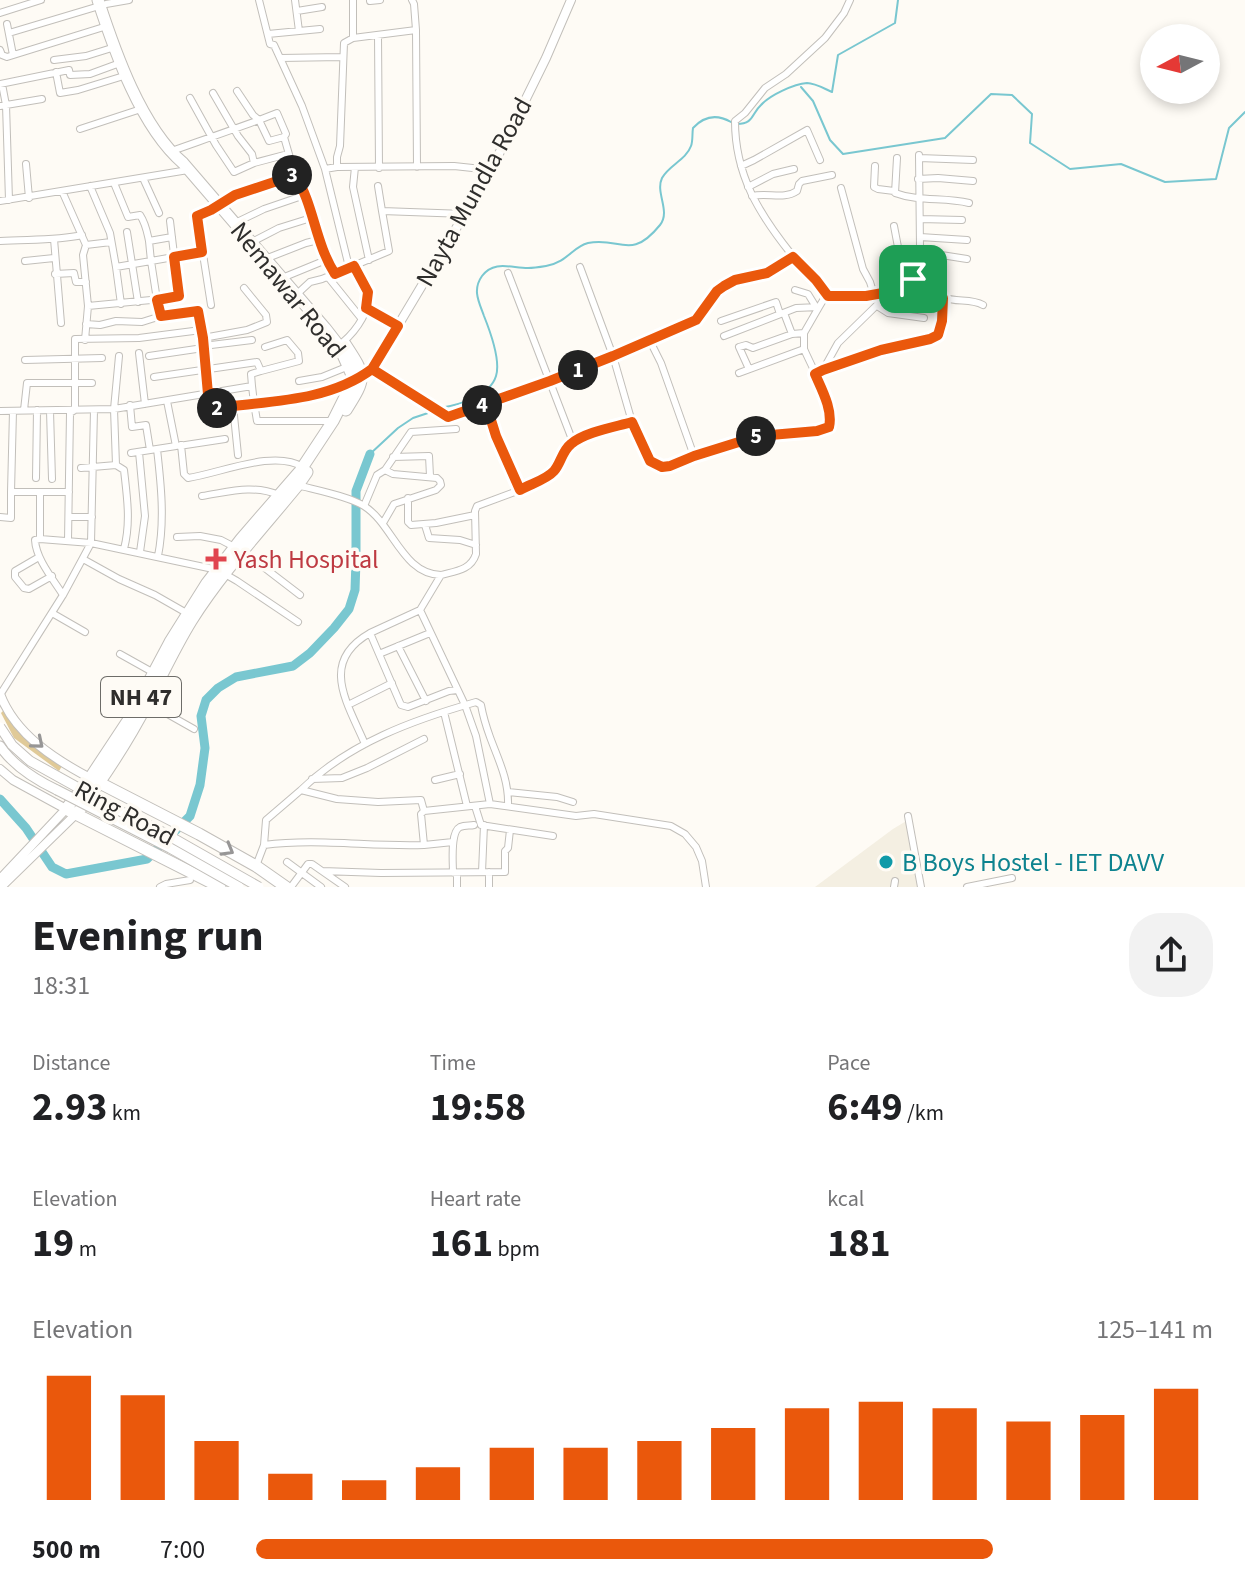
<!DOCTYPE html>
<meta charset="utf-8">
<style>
:root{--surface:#fff;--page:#f2f2f2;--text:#202124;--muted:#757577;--accent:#ea580c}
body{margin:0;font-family:"Source Sans 3",sans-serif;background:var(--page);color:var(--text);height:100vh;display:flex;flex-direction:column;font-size:30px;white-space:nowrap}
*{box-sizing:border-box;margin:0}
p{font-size:26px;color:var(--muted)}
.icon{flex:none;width:44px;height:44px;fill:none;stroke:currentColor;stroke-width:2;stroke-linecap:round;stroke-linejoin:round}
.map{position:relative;height:887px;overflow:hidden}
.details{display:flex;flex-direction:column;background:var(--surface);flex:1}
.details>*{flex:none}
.needle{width:52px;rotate:263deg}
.tools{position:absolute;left:1140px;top:24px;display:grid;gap:16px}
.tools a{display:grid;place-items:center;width:80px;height:80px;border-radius:50%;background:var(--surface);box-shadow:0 4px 12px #0003;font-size:40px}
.pin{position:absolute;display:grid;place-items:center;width:68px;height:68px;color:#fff;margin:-34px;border-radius:16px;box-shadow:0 4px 12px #0006}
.km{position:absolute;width:40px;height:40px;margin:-20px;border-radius:50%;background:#222;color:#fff;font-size:22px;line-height:40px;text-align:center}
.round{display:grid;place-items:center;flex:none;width:84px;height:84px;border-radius:32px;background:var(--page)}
.overview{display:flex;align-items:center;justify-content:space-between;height:136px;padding:0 32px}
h1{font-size:44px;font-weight:700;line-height:60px}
.figures{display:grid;grid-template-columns:repeat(3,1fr);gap:12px;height:136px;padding:8px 32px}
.figures div{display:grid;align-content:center}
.figures b{font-size:40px;font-weight:700}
.figures small{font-size:22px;font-weight:400}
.figures p{font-size:22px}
.chart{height:224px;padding:16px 32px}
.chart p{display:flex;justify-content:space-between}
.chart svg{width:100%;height:144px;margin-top:8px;stroke:var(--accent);stroke-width:6}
ul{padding:0 32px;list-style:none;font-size:26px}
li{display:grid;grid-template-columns:128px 96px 1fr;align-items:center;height:60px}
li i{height:20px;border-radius:10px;background:var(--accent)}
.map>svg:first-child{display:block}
.built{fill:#f4efe2}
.green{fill:#e0ca98}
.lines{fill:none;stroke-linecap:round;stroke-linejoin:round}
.stream{stroke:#79c7d0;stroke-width:2}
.river{stroke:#79c7d0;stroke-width:9}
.street-casing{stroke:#c2bfba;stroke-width:8}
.secondary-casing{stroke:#c2bfba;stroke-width:10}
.primary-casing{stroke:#c2bfba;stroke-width:11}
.highway-casing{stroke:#c2bfba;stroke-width:13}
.street{stroke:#fff;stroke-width:6}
.secondary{stroke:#fff;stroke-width:8}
.primary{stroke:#fff;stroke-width:9}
.highway{stroke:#fff;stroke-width:11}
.primary-bridge-casing{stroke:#c2bfba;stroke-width:11;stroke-linecap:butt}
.primary-bridge{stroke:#fff;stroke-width:9}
.oneway{stroke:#979696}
.route-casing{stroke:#fff;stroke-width:16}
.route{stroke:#ea580c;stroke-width:10}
.health-dot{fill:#e0444e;stroke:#fefbf5;stroke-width:3}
.culture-dot{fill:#0f9aa8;stroke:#fefbf5;stroke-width:3}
.labels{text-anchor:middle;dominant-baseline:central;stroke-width:7;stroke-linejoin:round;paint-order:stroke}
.shield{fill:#fefbf5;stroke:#6d6c68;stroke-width:2}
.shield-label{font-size:24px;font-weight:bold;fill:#2f2e2c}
.street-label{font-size:26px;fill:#2f2e2c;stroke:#fefbf5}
.health-label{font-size:26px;fill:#be3a42;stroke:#fefbf5;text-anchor:start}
.culture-label{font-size:26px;fill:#0d838f;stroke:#fefbf5;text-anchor:start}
</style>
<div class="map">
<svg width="1245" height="887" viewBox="0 0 1245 887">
<rect width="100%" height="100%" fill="#fefbf5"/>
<!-- built -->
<path class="built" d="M908 820 921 887H815L893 829Z"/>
<!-- green -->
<path class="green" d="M5 709 62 766 59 771 14 738 1 713Z"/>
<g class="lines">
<!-- stream -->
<path class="stream" d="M801 87 813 101 830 140 843 154 945 138 991 94 1012 95 1032 114 1030 143 1070 169 1121 164 1165 182 1216 179 1229 128 1245 112
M737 124C754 124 751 114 761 105 770 95 794 84 807 83 815 83 825 89 832 92L838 55 895 23 898 0
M440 408C459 405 490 396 496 376 501 360 490 331 484 316 479 302 472 290 482 276 494 260 511 268 528 268 533 268 540 267 546 266 568 262 572 247 588 243 620 236 630 262 660 225 671 211 655 193 662 178 669 165 686 160 691 146 693 141 692 134 693 128 704 116 717 114 731 122
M370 454 398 428 413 418 434 411"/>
<!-- river -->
<path class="river" d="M0 799 26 828 52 867 66 874 147 859 190 816 200 785 205 748 201 716 206 700 218 688 236 677 293 666 310 653 334 628 349 609 355 590 356 560V491L370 454"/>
<!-- street casing -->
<g class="street-casing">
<path id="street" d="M259 0 270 44 274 45 280 58
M295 0 299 31
M412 0 414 4 416 30
M370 1 380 0
M297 11 322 7
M0 13 41 0
M7 24 13 55
M9 33 106 4 129 0
M268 34 320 29
M378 35 379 168
M353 38V0
M0 50 2 55 7 57 107 26
M342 57 280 58 302 106 325 169 337 167 454 166 491 170
M54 60 86 56 115 47
M56 72 60 93 78 90 127 75
M0 84 69 70 70 75 90 74 120 63
M2 84 6 105 9 200
M213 93 238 136 252 154 254 163
M190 98 216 145 234 172 254 163 288 154
M0 106 42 99
M80 129 141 109
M284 137 286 134 277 113 259 120 269 141 284 137 295 175
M169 152C200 141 229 131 259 120L253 115 237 91
M897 158 895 193C919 202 944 197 969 203
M919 158 973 160
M26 164 29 198
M741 166 754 160 807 130 820 160
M875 166 874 187 878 189 894 191
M337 167V157L340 146 344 43 353 38 416 30 417 167
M355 167 353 187 369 260
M325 169 349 267
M143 178 159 213
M918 179 938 178 973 181
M114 183 128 217 140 215C146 224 147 232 149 241L172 237
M90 186 110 233 116 267 151 261 157 300 179 296 170 221
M378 186 382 211 465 214
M748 187 773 174 794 169
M841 188 863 269 870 282 874 295
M62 191 86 245 111 242
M752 196C767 192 784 200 797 191L799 184 802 181 832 175
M0 201 188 170
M920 219 962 220
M235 223 264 209 305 195
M894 226 905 284
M127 232 138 302
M920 237 967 240
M54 239 61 323
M0 241C27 239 56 241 82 235
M149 241 151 261 202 252
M252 242 279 228 311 218
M86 245 83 255 88 306
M918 255 935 254 967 259
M265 259 306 243 318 240
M25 261 54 258
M116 267 121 304
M508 273 573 442 583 437 632 422 613 356 580 267
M55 274 74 273 76 282H86
M328 277 361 318
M282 278 326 260
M913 279C924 284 932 293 943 297 956 303 970 298 983 305
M795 290 808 294 816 307
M297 294 310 282 322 279 389 251 382 211
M828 296C817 281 803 269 792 255 759 214 735 175 735 121L745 113 765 88 786 74 825 38 844 13 850 0
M211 305 197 216 211 210 235 195 295 175C314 205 315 243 335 274
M877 306 888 313 924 318
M366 308 398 326
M784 313 792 334
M721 321 776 302 780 314
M86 324 100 325 116 321 142 322 161 316
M724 336 796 308 819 307 825 297 866 296 883 293 913 279 920 248 919 155
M649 339 661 363 694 456 758 436 817 431 829 427C834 405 813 370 804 349
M85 340 88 306 151 300H157L161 316 198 311 201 330
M343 342C356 331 373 308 367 290 364 282 358 273 354 266
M203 346 252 340
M139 353 145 404
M119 356 114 409 116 465 124 470C127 497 131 522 124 549
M149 356 203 348
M25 360 102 358
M372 369 448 417 550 381 613 356 696 320 717 291 724 286 735 280 767 273 793 257
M749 369 739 347 746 345 753 348 792 334 804 333
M823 370 838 343 878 304 883 293
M739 373 804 349V333L819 307
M815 374 823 370 881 350 934 338 940 330 943 298
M154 377 257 362 261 371 299 361 298 353 287 340 265 347
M299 381 322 377 349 366
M252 386 251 374 261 371
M208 394 203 338 247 330 267 322 266 315 244 288
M130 405 132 427 146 425 150 450
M233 406 238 455
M24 410 27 383H92
M94 410 91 543 218 570 237 581 298 622
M0 411 114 409 252 386 254 403 314 396 349 384
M13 411 11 492H69
M50 411 52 479
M202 411 254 403 257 421H333
M632 422 650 461C665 472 679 462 694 456
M181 445 184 474 188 478C221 473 274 449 303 467
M179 446 225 439
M157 449C161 484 165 521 158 556
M139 452 145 516 140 552
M131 453 176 446 167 401
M393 457 429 456 430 476
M81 468 116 465
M36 478 37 410
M297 485C316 490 348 496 364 506 393 524 402 574 441 575
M520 490C531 484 547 480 555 470 562 461 564 451 573 442
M40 492V539L35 540C36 559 53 579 63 595
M202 496C229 492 252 484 279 495
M408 498V522L411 525 436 523 475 515
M364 506 377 475 385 470 411 432 456 429
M0 517 11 518V492
M69 517H92
M383 523 394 504 436 490 441 485 440 481 437 478 393 474 385 470
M425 525 429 538 460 540 476 545
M177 537 200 536 221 540 244 552 300 595
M68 541 70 413 75 410V339L139 338 201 330 203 338
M39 557 15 571V577L24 588 29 589 52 576
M83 559 119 579 155 595 190 615
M420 610 465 705 476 736 490 804
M52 613 85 632
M430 633 379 654 401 705 408 707 449 691 457 690
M398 646 426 701
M120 654 154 673
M379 654 370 633 420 610 441 575C456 571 471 570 476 554L475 511 477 506 520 490 508 465 486 404
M0 695 63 595 91 543 40 539
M148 703 194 729
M348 705 392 683
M444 712 467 806
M365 744C347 702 319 662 370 633
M312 779 342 778 367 768 424 739
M435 780 460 774
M301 790C349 743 413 720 476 702L481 705C483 716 486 726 490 737 498 759 509 780 508 805
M508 792 557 797 573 802
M475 806 481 825 553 836
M908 816 921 887
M264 845 266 820 301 790 337 799 378 802 421 800 424 811
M424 845 453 842
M287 862 321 887
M256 866 264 845C317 838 371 847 424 845L421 814 424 811 490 804 576 816 594 814 671 826 685 834 696 847 702 861 706 887
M482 872 484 825
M453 873C453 862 450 832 460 827 465 825 470 826 474 825
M160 887 166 884 190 880
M291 887 308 864H312L322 871
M345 887 322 871 381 873 505 872V851L508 848 510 830
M457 887V873
M489 887V872
M894 887 895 881
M967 887 1012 878"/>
</g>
<!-- secondary casing -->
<g class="secondary-casing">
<path id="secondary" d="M360 378 372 369 491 170 546 58 571 0
M0 694C15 734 54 759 90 778
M0 769 13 780 66 809 0 879
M1 887 76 814"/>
</g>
<!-- primary casing -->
<g class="primary-casing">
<path id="primary" d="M0 746C13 765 36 780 57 790"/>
</g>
<!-- highway casing -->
<g class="highway-casing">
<path id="highway" d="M98 0C115 52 141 127 183 163L325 328 339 346 352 375V383L333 421 300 471 241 539 207 583 170 642 129 719 90 778 66 809 220 887
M345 344C366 376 367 377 346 410
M94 780 199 834 256 866 286 887
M79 811C104 777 128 741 148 702 162 675 175 647 191 621 222 572 262 529 298 485L307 472"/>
</g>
<!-- street -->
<use href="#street" class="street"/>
<!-- secondary -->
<use href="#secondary" class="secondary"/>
<!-- primary -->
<use href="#primary" class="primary"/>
<!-- highway -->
<use href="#highway" class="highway"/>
<!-- primary-bridge casing -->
<g class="primary-bridge-casing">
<path id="primary-bridge" d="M0 727 12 745 30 761 120 811 164 833 259 887
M57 790 170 848 239 887"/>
</g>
<!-- primary-bridge -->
<use href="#primary-bridge" class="primary-bridge"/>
</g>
<!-- one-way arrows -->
<defs><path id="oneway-chevron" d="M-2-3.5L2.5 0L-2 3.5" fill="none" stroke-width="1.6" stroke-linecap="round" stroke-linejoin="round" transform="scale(2)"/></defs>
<g class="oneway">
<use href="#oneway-chevron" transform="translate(38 743) rotate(40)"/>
<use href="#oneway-chevron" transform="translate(228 850) rotate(30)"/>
</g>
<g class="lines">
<!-- route casing -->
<g class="route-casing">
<path id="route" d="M913 279 883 293 866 296H828L816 280 793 257 767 273 735 280 724 286 717 291 696 320 613 356 550 381 448 417 372 369C328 402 268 401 216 408L214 393 208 394 203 338 198 311 161 316 157 300 179 296 174 257 202 252 197 216 211 210 235 195 295 175C314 205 315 243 335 274L354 266 368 292 366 308 398 326 372 369 448 417 486 404 496 436 520 490C530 484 546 480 554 471 561 463 562 451 571 444 585 432 615 427 632 422L650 461 662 467 670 466 694 456 758 436 817 431 829 427C833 410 822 390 815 374L823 370 881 350 930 339 938 335 942 321 943 298 923 284 913 279"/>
</g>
<!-- route -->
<use href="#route" class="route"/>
</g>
<!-- markers -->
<path class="health-dot" d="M212 547h8v8h8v8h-8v8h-8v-8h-8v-8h8z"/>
<circle class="culture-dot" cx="886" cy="862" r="8"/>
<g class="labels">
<!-- shield labels -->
<rect class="shield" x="101" y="677" width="80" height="40" rx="6"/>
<g class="shield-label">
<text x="141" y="697">NH 47</text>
</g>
<!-- street labels -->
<g class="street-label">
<text transform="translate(474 192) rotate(-61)">Nayta Mundla Road</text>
<text transform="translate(288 290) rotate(51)">Nemawar Road</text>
<text transform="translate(125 813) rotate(28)">Ring Road</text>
</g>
<!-- health labels -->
<g class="health-label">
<text x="234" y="559">Yash Hospital</text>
</g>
<!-- culture labels -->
<g class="culture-label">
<text x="902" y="862">B Boys Hostel - IET DAVV</text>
</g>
</g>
</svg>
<div class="tools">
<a><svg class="needle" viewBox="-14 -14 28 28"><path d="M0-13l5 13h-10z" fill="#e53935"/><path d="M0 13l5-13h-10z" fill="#757577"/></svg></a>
</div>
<div class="pin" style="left:913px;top:279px;background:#1e9e55"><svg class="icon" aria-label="arrive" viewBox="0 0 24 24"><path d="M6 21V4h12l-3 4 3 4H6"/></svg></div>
<b class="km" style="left:578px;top:370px">1</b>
<b class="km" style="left:217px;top:408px">2</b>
<b class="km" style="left:292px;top:175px">3</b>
<b class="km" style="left:482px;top:405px">4</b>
<b class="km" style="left:756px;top:436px">5</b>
</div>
<section class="details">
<div class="overview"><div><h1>Evening run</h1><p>18:31</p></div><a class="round"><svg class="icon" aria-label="share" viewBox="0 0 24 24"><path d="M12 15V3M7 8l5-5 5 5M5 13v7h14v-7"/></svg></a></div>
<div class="figures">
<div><p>Distance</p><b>2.93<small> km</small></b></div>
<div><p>Time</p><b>19:58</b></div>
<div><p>Pace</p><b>6:49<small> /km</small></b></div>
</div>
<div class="figures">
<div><p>Elevation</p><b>19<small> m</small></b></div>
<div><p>Heart rate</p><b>161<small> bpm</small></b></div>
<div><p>kcal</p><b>181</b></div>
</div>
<div class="chart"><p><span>Elevation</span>125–141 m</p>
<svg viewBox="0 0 160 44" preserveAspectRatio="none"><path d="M5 44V6M15 44V12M25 44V26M35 44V36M45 44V38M55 44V34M65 44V28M75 44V28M85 44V26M95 44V22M105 44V16M115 44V14M125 44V16M135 44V20M145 44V18M155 44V10"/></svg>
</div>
<ul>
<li><b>500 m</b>7:00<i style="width:77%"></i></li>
</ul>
</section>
